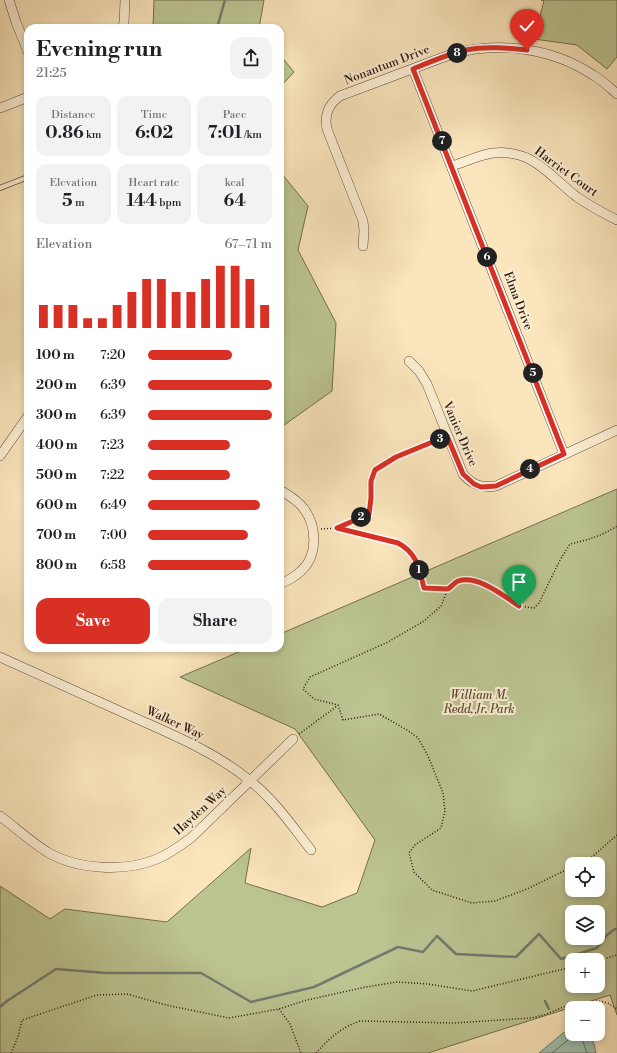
<!DOCTYPE html>
<meta charset="utf-8">
<style>
:root{--surface:#fff;--page:#f2f2f2;--text:#202124;--muted:#757577;--accent:#d93025}
body{margin:0;font-family:"Libre Bodoni",serif;background:var(--page);color:var(--text);height:100vh;display:flex;flex-direction:column;font-size:15px;white-space:nowrap}
*{box-sizing:border-box;margin:0}
p{font-size:13px;color:var(--muted)}
.icon{flex:none;width:22px;height:22px;fill:none;stroke:currentColor;stroke-width:2;stroke-linecap:round;stroke-linejoin:round}
.map{position:relative;flex:1;overflow:hidden}
.side{position:absolute;left:24px;top:24px;width:260px;height:628px;display:flex;flex-direction:column;background:var(--surface);border-radius:12px;box-shadow:0 2px 6px #0003}
.side>*{flex:none}
.fabs{position:absolute;left:565px;top:857px;display:grid;gap:8px}
.fabs a{display:grid;place-items:center;width:40px;height:40px;border-radius:8px;background:var(--surface);box-shadow:0 2px 6px #0003;font-size:20px}
.pin{position:absolute;display:grid;place-items:center;width:34px;height:34px;color:#fff;margin:-41px -17px;border-radius:50% 50% 50% 0;rotate:-45deg;box-shadow:0 0 4px #0007}
.pin .icon{rotate:45deg}
.km{position:absolute;width:20px;height:20px;margin:-10px;border-radius:50%;background:#222;color:#fff;font-size:11px;line-height:20px;text-align:center}
.round{display:grid;place-items:center;flex:none;width:42px;height:42px;border-radius:12px;background:var(--page)}
.headline{display:flex;align-items:center;justify-content:space-between;height:68px;padding:0 12px}
h1{font-size:22px;font-weight:800;line-height:30px}
.figures{display:grid;grid-template-columns:repeat(3,1fr);gap:6px;height:68px;padding:4px 12px}
.figures div{display:grid;align-content:center;border-radius:10px;background:var(--page);text-align:center}
.figures b{font-size:17px;font-weight:800}
.figures small{font-size:11px;font-weight:400}
.figures p{font-size:11px}
.chart{height:112px;padding:8px 12px}
.chart p{display:flex;justify-content:space-between}
.chart svg{width:100%;height:72px;margin-top:4px;stroke:var(--accent);stroke-width:6}
.primary-button{display:flex;gap:8px;margin-top:auto;padding:8px 12px}
.primary-button a{flex:1;height:46px;border-radius:12px;background:var(--accent);color:#fff;font-size:16px;font-weight:800;line-height:46px;text-align:center}
.primary-button a+a{background:var(--page);color:var(--text)}
ul{padding:0 12px;list-style:none;font-size:13px}
li{display:grid;grid-template-columns:64px 48px 1fr;align-items:center;height:30px}
li i{height:10px;border-radius:5px;background:var(--accent)}
.map>svg:first-child{display:block}
.green{fill:#bcc592;stroke:#746e4e;fill-rule:evenodd}
.water{fill:#9ebfaf;stroke:#717c6d}
.lines{fill:none;stroke-linecap:round;stroke-linejoin:round}
.shore{stroke:#666c5d;stroke-width:1}
.stream{stroke:#717c6d;stroke-width:2.5}
.service-casing{stroke:#604b37;stroke-width:6}
.minor-casing{stroke:#604b37;stroke-width:10}
.path{stroke:#2d180b;stroke-width:1.5;stroke-dasharray:1 2;stroke-linecap:butt}
.service{stroke:#fceed3;stroke-width:4.5}
.minor{stroke:#fceed3;stroke-width:9}
.route-casing{stroke:#fff;stroke-width:8}
.route{stroke:#d93025;stroke-width:5}
.labels{text-anchor:middle;dominant-baseline:central;stroke-width:4;stroke-linejoin:round;paint-order:stroke}
.street-label{font-size:12px;fill:#2d180b;stroke:#fceed3}
.park-label{font-size:12px;font-style:italic;fill:#584c34;stroke:#fceed3}
</style>
<div class="map">
<svg width="617" height="1053" viewBox="0 0 617 1053">
<rect width="100%" height="100%" fill="#fae5bc"/>
<filter id="stains"><feTurbulence type="fractalNoise" baseFrequency=".005" numOctaves="4"/><feColorMatrix values="0 0 0 0 .2 0 0 0 0 .09 0 0 0 0 .02 0 0 0 .5 -.17"/></filter>
<radialGradient id="worn" r=".72"><stop offset=".6" stop-color="#630" stop-opacity="0"/><stop offset="1" stop-color="#630" stop-opacity=".3"/></radialGradient>
<!-- green -->
<path class="green" d="M154 0H264L259 28H153Z
M541 0H617V57L607 69 577 45 534 39 544 1Z
M280 55 294 72 280 87Z
M280 165 282 174 308 206 298 250 336 323 332 391 280 428Z
M617 489V1015L610 995 428 1053H0V886L50 919 65 909 167 922 251 848 245 883 322 907 357 893 375 840 295 729 180 677 248 648H280V634ZM572 864H598V890H572ZM572 912H598V938H572ZM572 960H598V986H572Z"/>
<!-- water -->
<path class="water" d="M572 1028V1034H589L594 1044 596 1053H539L563 1033Z"/>
<g class="lines">
<!-- shore -->
<path class="shore" d="M552 1053 568 1040 579 1035 581 1036 587 1053"/>
<!-- stream -->
<path class="stream" d="M217 28 225 0
M545 1001 549 1009
M0 1007 7 1001 56 969 106 973H201L251 1002 314 987 398 947 423 952 437 936 456 954 516 957 539 934 561 959 597 948 607 935 615 929H617"/>
<!-- service casing -->
<g class="service-casing">
<path id="service" d="M0 188 28 177"/>
</g>
<!-- minor casing -->
<g class="minor-casing">
<path id="minor" d="M9 0 16 22 28 52
M122 28 124 23 125 0
M413 69 564 454
M0 108 28 97
M452 166C465 162 479 155 493 153 534 149 548 175 577 197 590 206 603 213 617 220
M363 246 364 231 363 221 327 129C324 115 328 105 340 96L452 54C500 41 552 48 593 75 602 80 609 87 617 94
M409 361 419 371 427 384 463 474C472 485 482 488 496 486L617 430
M0 456 28 416
M280 490C288 495 298 500 304 509 317 526 318 556 301 571 295 577 287 581 280 584
M0 657C44 677 88 697 133 717 173 735 215 752 249 780 274 799 292 826 311 850
M0 816C15 827 33 844 49 853 78 870 126 872 157 859 169 854 180 846 191 838L293 739"/>
</g>
<!-- path -->
<path class="path" d="M337 528 369 514 371 498V481L375 470 396 457 441 439
M321 529 337 528 398 543C417 553 419 568 424 588L448 589
M299 734 337 706
M578 864 592 857 617 835
M572 867 527 889 495 901 472 903 432 890 414 872 409 853 415 845 441 828 445 811 443 793 428 756 418 738 407 730 379 714 343 720 338 705 314 699 303 689 310 677 388 642 424 621 441 606 448 589 457 582 467 580 479 582 519 606 534 608 539 603 560 560 570 544C587 540 602 536 617 526
M598 961 617 955
M279 1009 290 1024 301 1053
M11 1053 18 1037 22 1020 97 995 127 994 166 1005 229 1018 279 1009 307 1000 366 987 397 982 428 984 472 991 572 967
M316 1053C330 1038 340 1028 360 1021L454 1023 531 1018 544 1015 571 1004 598 1001 608 1003 617 1009"/>
<!-- service -->
<use href="#service" class="service"/>
<!-- minor -->
<use href="#minor" class="minor"/>
</g>
<g class="lines">
<!-- route casing -->
<g class="route-casing">
<path id="route" d="M519 606C504 596 477 574 458 581 454 583 451 587 448 589L424 588C419 568 417 553 398 543L337 528 369 514 371 498V481L375 470 396 457 447 436 463 474 474 484 481 487 496 486 564 454 413 69C430 62 448 54 466 50 486 46 507 48 527 50"/>
</g>
<!-- route -->
<use href="#route" class="route"/>
</g>
<g class="labels">
<!-- street labels -->
<g class="street-label">
<text transform="translate(387 65) rotate(-21)">Nonantum Drive</text>
<text transform="translate(566 172) rotate(36)">Harriet Court</text>
<text transform="translate(518 301) rotate(69)">Elma Drive</text>
<text transform="translate(460 434) rotate(67)">Vanier Drive</text>
<text transform="translate(175 723) rotate(25)">Walker Way</text>
<text transform="translate(200 811) rotate(-42)">Hayden Way</text>
</g>
<!-- park labels -->
<g class="park-label">
<text x="479" y="695">William M.<tspan x="479" dy="14">Redd, Jr. Park</tspan></text>
</g>
</g>
<rect width="100%" height="100%" filter="url(#stains)"/>
<rect width="100%" height="100%" fill="url(#worn)"/>
</svg>
<div class="fabs">
<a><svg class="icon" aria-label="locate" viewBox="0 0 24 24"><circle cx="12" cy="12" r="6"/><path d="M12 2v4M12 18v4M2 12h4M18 12h4"/></svg></a>
<a><svg class="icon" aria-label="layers" viewBox="0 0 24 24"><path d="M12 4l9 5-9 5-9-5zM3 14l9 5 9-5"/></svg></a>
<a>+</a>
<a>−</a>
</div>
<div class="pin" style="left:519px;top:606px;background:#1e9e55"><svg class="icon" aria-label="arrive" viewBox="0 0 24 24"><path d="M6 21V4h12l-3 4 3 4H6"/></svg></div>
<div class="pin" style="left:527px;top:50px;background:#d93025"><svg class="icon" aria-label="check" viewBox="0 0 24 24"><path d="M5 12l5 5 9-10"/></svg></div>
<b class="km" style="left:419px;top:570px">1</b>
<b class="km" style="left:361px;top:517px">2</b>
<b class="km" style="left:440px;top:439px">3</b>
<b class="km" style="left:530px;top:469px">4</b>
<b class="km" style="left:533px;top:373px">5</b>
<b class="km" style="left:487px;top:257px">6</b>
<b class="km" style="left:442px;top:141px">7</b>
<b class="km" style="left:457px;top:53px">8</b>
<section class="side">
<div class="headline"><div><h1>Evening run</h1><p>21:25</p></div><a class="round"><svg class="icon" aria-label="share" viewBox="0 0 24 24"><path d="M12 15V3M7 8l5-5 5 5M5 13v7h14v-7"/></svg></a></div>
<div class="figures">
<div><p>Distance</p><b>0.86<small> km</small></b></div>
<div><p>Time</p><b>6:02</b></div>
<div><p>Pace</p><b>7:01<small> /km</small></b></div>
</div>
<div class="figures">
<div><p>Elevation</p><b>5<small> m</small></b></div>
<div><p>Heart rate</p><b>144<small> bpm</small></b></div>
<div><p>kcal</p><b>64</b></div>
</div>
<div class="chart"><p><span>Elevation</span>67–71 m</p>
<svg viewBox="0 0 160 44" preserveAspectRatio="none"><path d="M5 44V30M15 44V30M25 44V30M35 44V38M45 44V38M55 44V30M65 44V22M75 44V14M85 44V14M95 44V22M105 44V22M115 44V14M125 44V6M135 44V6M145 44V14M155 44V30"/></svg>
</div>
<ul>
<li><b>100 m</b>7:20<i style="width:68%"></i></li>
<li><b>200 m</b>6:39<i style="width:100%"></i></li>
<li><b>300 m</b>6:39<i style="width:100%"></i></li>
<li><b>400 m</b>7:23<i style="width:66%"></i></li>
<li><b>500 m</b>7:22<i style="width:66%"></i></li>
<li><b>600 m</b>6:49<i style="width:90%"></i></li>
<li><b>700 m</b>7:00<i style="width:81%"></i></li>
<li><b>800 m</b>6:58<i style="width:83%"></i></li>
</ul>
<div class="primary-button"><a>Save</a><a>Share</a></div>
</section>
</div>
